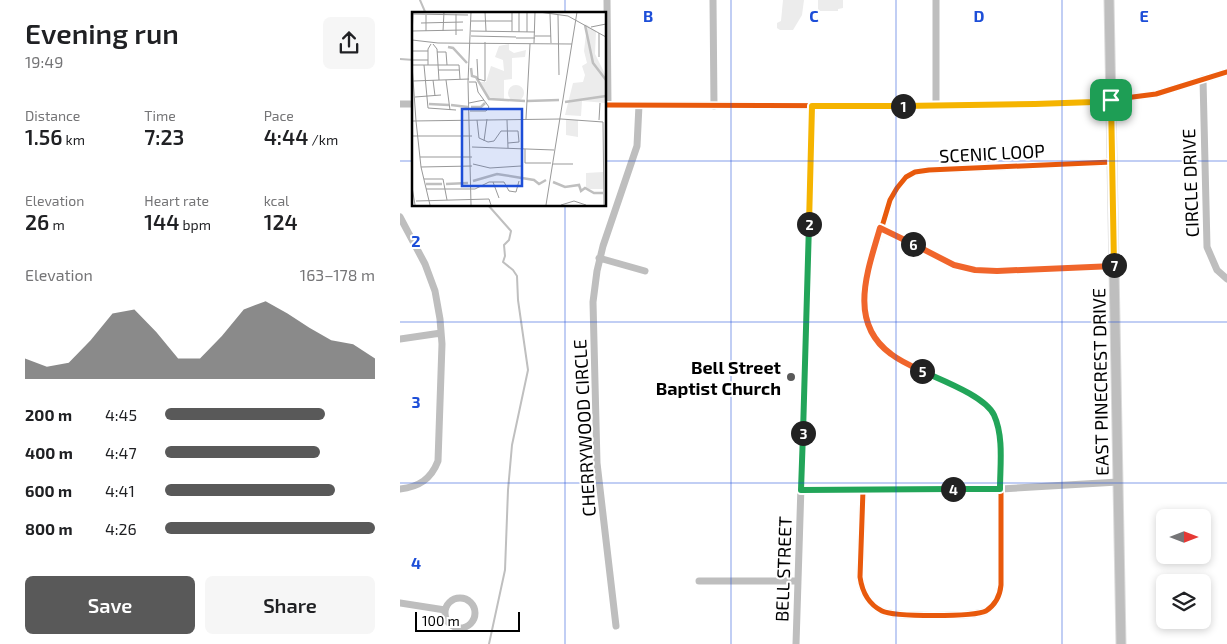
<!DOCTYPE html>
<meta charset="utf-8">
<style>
:root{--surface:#fff;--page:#f6f6f6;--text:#202124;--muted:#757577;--accent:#595959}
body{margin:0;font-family:"Exo 2",sans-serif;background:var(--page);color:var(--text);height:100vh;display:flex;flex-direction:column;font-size:19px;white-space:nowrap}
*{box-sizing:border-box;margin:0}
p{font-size:16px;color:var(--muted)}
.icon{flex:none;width:28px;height:28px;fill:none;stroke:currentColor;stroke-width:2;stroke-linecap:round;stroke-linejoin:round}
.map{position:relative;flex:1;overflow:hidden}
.sheet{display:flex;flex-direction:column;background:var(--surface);width:400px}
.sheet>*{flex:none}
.needle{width:32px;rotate:90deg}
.controls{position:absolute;left:756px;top:509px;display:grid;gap:10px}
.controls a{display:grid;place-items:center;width:55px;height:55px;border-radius:8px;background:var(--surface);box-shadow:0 2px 8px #0003;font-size:25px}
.scale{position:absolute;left:15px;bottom:12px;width:105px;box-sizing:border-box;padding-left:5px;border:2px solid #000;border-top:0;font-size:14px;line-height:18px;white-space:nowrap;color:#000;-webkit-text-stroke:4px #fff;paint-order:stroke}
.pin{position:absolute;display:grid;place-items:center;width:42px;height:42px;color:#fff;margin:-21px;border-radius:10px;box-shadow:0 2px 8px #0006}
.km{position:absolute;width:25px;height:25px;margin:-12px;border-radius:50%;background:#222;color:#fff;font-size:14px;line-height:25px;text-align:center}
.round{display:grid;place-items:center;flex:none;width:52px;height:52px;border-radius:8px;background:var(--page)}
.overview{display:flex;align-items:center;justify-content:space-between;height:85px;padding:0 25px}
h1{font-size:28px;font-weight:600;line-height:38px}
.metrics{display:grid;grid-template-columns:repeat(3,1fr);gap:8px;height:85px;padding:5px 25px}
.metrics div{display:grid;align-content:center}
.metrics b{font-size:21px;font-weight:600}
.metrics small{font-size:14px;font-weight:400}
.metrics p{font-size:14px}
.chart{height:140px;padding:10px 25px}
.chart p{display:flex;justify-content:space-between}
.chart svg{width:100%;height:90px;margin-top:5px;fill:var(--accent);opacity:.7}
.button{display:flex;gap:10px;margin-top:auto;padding:10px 25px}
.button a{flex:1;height:58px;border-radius:8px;background:var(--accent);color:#fff;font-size:20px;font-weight:600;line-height:58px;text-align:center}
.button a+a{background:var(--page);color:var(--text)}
ul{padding:0 25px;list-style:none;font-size:16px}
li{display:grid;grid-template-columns:80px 60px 1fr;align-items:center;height:38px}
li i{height:12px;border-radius:6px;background:var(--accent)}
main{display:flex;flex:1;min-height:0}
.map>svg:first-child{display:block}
.green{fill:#ececec}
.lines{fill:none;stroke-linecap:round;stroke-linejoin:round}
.stream{stroke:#bfbfbf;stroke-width:2}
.major-casing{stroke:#dbdbdb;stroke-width:11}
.minor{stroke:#bebebe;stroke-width:7}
.major{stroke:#bebebe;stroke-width:9}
.cycleway-casing{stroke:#fff;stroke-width:8}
.cycleway{stroke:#e8590c;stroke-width:5}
.split-1-casing{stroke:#fff;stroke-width:10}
.split-2-casing{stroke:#fff;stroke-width:10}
.split-3-casing{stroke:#fff;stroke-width:10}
.split-4-casing{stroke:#fff;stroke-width:10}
.split-5-casing{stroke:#fff;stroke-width:10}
.split-6-casing{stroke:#fff;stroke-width:10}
.split-7-casing{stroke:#fff;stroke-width:10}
.split-8-casing{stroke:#fff;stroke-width:10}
.split-1{stroke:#f5b400;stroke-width:6}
.split-2{stroke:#f5b400;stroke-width:6}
.split-3{stroke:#22a559;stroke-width:6}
.split-4{stroke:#22a559;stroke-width:6}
.split-5{stroke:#22a559;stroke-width:6}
.split-6{stroke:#f0652b;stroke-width:6}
.split-7{stroke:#f0652b;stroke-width:6}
.split-8{stroke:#f5b400;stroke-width:6}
.grid{fill:none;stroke:#1d4ed8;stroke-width:1;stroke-opacity:0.55}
.poi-dot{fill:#595959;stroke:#fff;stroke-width:2}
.labels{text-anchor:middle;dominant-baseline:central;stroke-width:4;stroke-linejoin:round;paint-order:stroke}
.street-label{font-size:18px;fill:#000;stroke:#fff}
.poi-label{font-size:18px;font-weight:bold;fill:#000;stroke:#fff;text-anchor:end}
.inset-river{fill:none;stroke:#bfbfbf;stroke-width:2.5}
.inset-road{fill:none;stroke:#999;stroke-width:1}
.view{fill:#1d4ed8;fill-opacity:0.15;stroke:#1d4ed8;stroke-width:2.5}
.inset-edge{fill:none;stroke:#000;stroke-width:2.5}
.grid-label{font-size:16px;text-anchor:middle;font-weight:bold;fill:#1d4ed8;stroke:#fff;stroke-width:4;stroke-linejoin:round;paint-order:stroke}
</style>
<main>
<section class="sheet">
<div class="overview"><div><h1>Evening run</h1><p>19:49</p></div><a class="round"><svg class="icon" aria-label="share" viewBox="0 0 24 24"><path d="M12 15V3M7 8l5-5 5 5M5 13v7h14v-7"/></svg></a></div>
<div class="metrics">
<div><p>Distance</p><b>1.56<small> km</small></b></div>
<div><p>Time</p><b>7:23</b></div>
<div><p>Pace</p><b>4:44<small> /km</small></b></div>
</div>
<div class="metrics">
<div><p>Elevation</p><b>26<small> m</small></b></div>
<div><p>Heart rate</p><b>144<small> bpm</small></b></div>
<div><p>kcal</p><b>124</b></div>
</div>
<div class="chart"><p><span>Elevation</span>163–178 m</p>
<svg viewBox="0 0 160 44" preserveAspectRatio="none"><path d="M0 44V34L10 38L20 36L30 25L40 12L50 10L60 21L70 34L80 34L90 23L100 10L110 6L120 12L130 19L140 25L150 27L160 34V44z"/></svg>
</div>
<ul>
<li><b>200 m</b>4:45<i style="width:76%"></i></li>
<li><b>400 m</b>4:47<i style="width:74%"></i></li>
<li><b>600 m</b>4:41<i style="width:81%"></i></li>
<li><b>800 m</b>4:26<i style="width:100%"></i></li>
</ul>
<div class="button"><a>Save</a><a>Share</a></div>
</section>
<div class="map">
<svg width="827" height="644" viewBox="0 0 827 644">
<rect width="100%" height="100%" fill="#fff"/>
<!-- green -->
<path class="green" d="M383 0H404L402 15 393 30H380L377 28V23L381 21Z
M418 0H443V8L438 9V11H418Z"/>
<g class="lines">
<!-- stream -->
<path class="stream" d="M20 0 26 14
M0 59 14 60
M88 205 111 231 109 240 104 245 105 256 103 262 113 270 117 276 118 300 128 370 112 445 108 490 105 570 89 644"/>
<!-- major casing -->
<g class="major-casing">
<path id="major" d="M709 0 721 644"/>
</g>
<!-- minor -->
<path class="minor" d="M207 0 208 105
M313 0 314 106
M803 79 807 247 817 270 827 279
M0 104H14
M205 105 536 106 694 102 756 94 827 72
M536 106V0
M0 217 25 264 35 291 40 319 42 344 38 461C31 479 19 487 0 489
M480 228 554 265 568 269 597 271 714 266
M199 258 245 271
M0 339 41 333
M401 490 601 489 718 482
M463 490 460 577C462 591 468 604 482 611 494 617 574 617 586 611 595 605 600 596 601 585V489L598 430 592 411 579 399 506 363 491 354 481 345 474 335 466 315 464 302 466 280 490 200 497 188 506 177 515 172 529 170 712 162
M299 581H398
M45 613a15 15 0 1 1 30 0a15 15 0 1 1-30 0Z
M0 603 45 610
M216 626 197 463 193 302 197 271 203 246 237 146 239 105
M396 644 413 106"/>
<!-- major -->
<use href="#major" class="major"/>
<!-- cycleway casing -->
<g class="cycleway-casing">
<path id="cycleway" d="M205 105 536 106 694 102 756 94 827 72
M463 490 460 577C462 591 468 604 482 611 494 617 574 617 586 611 595 605 600 596 601 585V489L598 430 592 411 579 399 506 363 491 354 481 345 474 335 466 315 464 302 466 280 490 200 497 188 506 177 515 172 529 170 712 162"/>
</g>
<!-- cycleway -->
<use href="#cycleway" class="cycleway"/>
</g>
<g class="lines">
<!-- split-1 casing -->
<g class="split-1-casing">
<path id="split-1" d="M503 106 635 104 694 102 711 100"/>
</g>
<!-- split-2 casing -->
<g class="split-2-casing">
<path id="split-2" d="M409 224 412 106H503"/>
</g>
<!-- split-3 casing -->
<g class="split-3-casing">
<path id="split-3" d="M403 433 409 224"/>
</g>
<!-- split-4 casing -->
<g class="split-4-casing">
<path id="split-4" d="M403 433 401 490 553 489"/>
</g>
<!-- split-5 casing -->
<g class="split-5-casing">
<path id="split-5" d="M522 371C541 380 585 396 594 415 604 437 600 466 600 489H553"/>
</g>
<!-- split-6 casing -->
<g class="split-6-casing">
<path id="split-6" d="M513 244 480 228C468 270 447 322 491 354 500 361 511 366 522 371"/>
</g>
<!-- split-7 casing -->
<g class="split-7-casing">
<path id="split-7" d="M513 244 554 265 575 270 597 271 714 266V265"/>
</g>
<!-- split-8 casing -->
<g class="split-8-casing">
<path id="split-8" d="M711 100 714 265"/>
</g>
<!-- split-1 -->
<use href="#split-1" class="split-1"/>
<!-- split-2 -->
<use href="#split-2" class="split-2"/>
<!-- split-3 -->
<use href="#split-3" class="split-3"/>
<!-- split-4 -->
<use href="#split-4" class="split-4"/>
<!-- split-5 -->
<use href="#split-5" class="split-5"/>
<!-- split-6 -->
<use href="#split-6" class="split-6"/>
<!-- split-7 -->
<use href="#split-7" class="split-7"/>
<!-- split-8 -->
<use href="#split-8" class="split-8"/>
</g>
<!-- grid -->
<path class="grid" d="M165 0V14M331 0V644M496 0V644M662 0V644M0 161H14M205 161H827M165 205V644M0 322H827M0 483H827"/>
<!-- markers -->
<circle class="poi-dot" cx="391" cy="377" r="5"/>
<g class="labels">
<!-- street labels -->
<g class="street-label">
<text transform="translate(592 153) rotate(-3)">SCENIC LOOP</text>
<text transform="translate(790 183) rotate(-92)">CIRCLE DRIVE</text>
<text transform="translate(700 382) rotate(-91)">EAST PINECREST DRIVE</text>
<text transform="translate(184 428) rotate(-93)">CHERRYWOOD CIRCLE</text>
<text transform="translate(383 569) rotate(-88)">BELL STREET</text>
</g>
<!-- poi labels -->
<g class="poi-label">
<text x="381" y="367">Bell Street<tspan x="381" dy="21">Baptist Church</tspan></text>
</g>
</g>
<!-- overview -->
<g transform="translate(12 12)">
<rect width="194" height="194" fill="#fff"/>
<path d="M175 13 184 19 183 42 194 64V91L170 89 169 104 153 103 161 71 171 70 173 63 170 54 175 51 172 39ZM97 32V38L102 41 114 38 113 45 100 46V67L92 68V88L77 87 67 70H74L79 54 92 59 91 48 83 45 87 34ZM96 81a8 8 0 1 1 16 0a8 8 0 1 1-16 0ZM154 108H166V125L154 123ZM191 160V177H174V161Z" fill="#ececec"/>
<path class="inset-river" d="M173 13 181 51 194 68M36 35 41 36 55 51M59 56 60 64 64 65 77 87 113 89M115 89 147 88M153 90 194 84M17 92 37 93M39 93 56 95M59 95H69L73 91M61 169 85 162 122 168 127 172 134 168M141 170 153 175 167 173 169 179 173 176 182 181H191M14 172H30M34 172 56 171"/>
<path class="inset-road" d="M59 0 56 70 59 193M73 0 74 19M127 0 156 4 194 25M1 2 56 3M138 2 139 31M146 3 147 63M59 9H100M9 11 51 10M179 15 194 12M0 19 51 18M14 19V3M31 19 32 0M59 19 123 20M100 19V0M107 20V0M115 20V0M44 23V2M59 24 104 25M123 24H139M0 26 1 0M104 26H123M0 28 26 31 160 32M122 31 123 0M21 32 25 37 27 68M0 39H16M25 40H34L35 53M187 45V21M65 47 66 67 73 69V30M0 48H16M0 53H47L48 67M0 53 4 109M12 53 16 96 44 98M16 53V37L19 32M26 58H47M21 68 23 84M34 68 38 98M1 69 57 67M57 70H64L66 80 77 95 74 99H58M3 85 29 83M57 91 72 88M114 107 118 32M149 107 191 110 192 193M65 108 67 126 76 130 82 129 89 119H106L107 130 96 131M95 108 96 136M187 108 188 91M0 109 149 107M4 109 9 155 18 193M0 124H60M72 129 75 107M60 135 142 138M113 137V151H139M8 145H60M61 152 78 156 109 154M141 152H161M9 155 60 154M12 167H31L35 188M81 170 87 186M0 175 3 193M14 177H63L77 170H92L97 179 104 180 107 169M4 189 77 187 79 193M134 193 165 0M149 193 162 189 174 193"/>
<path class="view" d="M50 97H110V174H50Z"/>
<rect width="194" height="194" class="inset-edge"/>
</g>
<g class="grid-label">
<text x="248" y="22">B</text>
<text x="414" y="22">C</text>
<text x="579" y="22">D</text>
<text x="744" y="22">E</text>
<text x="16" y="247">2</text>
<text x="16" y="408">3</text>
<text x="16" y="569">4</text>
</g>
</svg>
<div class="controls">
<a><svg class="needle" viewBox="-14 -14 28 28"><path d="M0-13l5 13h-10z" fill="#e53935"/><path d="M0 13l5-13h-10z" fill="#757577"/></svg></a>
<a><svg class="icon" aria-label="layers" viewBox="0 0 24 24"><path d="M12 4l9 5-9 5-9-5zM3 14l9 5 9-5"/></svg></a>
</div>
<div class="scale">100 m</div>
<div class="pin" style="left:711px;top:100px;background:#1e9e55"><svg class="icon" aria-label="arrive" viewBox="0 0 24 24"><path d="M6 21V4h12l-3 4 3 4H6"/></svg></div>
<b class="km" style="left:503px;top:106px">1</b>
<b class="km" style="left:409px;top:224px">2</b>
<b class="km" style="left:403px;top:433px">3</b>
<b class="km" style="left:553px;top:489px">4</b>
<b class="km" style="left:522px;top:371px">5</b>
<b class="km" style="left:513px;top:244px">6</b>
<b class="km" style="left:714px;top:265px">7</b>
</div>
</main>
